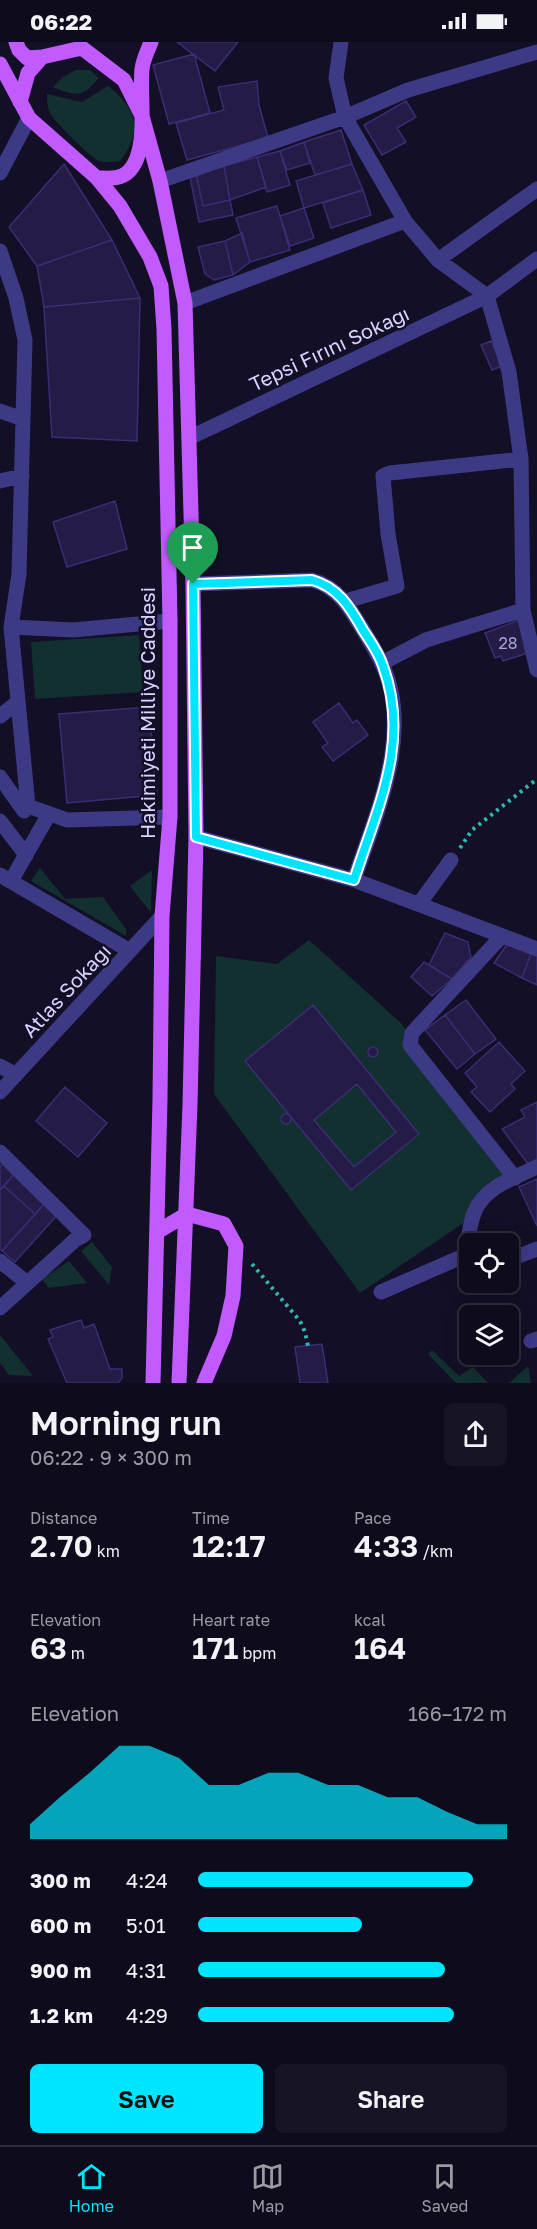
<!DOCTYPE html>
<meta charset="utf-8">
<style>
:root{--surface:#0e0b1c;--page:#171425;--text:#f1f3f6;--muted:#9b9ba3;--line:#2e2b3b;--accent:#00e5ff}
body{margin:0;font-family:"Golos Text",sans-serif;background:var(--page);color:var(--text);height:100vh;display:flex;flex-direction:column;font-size:22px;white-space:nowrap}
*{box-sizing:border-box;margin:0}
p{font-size:20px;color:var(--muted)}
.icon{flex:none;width:33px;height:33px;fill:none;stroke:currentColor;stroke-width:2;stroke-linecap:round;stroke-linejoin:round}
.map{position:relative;height:1341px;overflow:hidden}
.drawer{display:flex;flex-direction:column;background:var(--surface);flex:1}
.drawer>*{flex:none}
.fabs{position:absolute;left:459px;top:1191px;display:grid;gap:12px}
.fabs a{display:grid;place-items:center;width:60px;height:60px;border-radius:9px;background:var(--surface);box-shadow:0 3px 15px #0003,0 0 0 2px var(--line);font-size:30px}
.pin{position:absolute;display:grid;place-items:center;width:51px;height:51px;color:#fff;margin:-62px -26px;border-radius:50% 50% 50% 0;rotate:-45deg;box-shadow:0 0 6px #0007}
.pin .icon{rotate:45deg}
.round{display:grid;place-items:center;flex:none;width:63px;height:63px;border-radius:9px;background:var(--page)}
.overview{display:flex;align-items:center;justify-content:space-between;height:102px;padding:0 30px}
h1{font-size:33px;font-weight:600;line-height:45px}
.stats{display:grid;grid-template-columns:repeat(3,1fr);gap:9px;height:102px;padding:6px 30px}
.stats div{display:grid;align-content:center}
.stats b{font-size:30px;font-weight:600}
.stats small{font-size:16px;font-weight:400}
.stats p{font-size:16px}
.chart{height:168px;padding:12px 30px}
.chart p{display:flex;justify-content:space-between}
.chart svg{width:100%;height:108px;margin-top:6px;fill:var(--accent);opacity:.7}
.button{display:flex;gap:12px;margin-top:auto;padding:12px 30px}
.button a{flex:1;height:69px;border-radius:9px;background:var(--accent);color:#111;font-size:24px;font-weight:600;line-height:69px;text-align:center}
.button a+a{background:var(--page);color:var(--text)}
ul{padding:0 30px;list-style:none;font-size:20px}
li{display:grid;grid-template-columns:96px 72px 1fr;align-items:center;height:45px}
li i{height:15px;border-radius:8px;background:var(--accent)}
.status{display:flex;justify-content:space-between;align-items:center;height:42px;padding:0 30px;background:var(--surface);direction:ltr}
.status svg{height:16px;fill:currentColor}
.tabs{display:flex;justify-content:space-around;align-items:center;height:84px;border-top:2px solid var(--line);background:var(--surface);font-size:16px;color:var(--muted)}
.tabs a{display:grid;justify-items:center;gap:3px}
.tabs .active{color:var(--accent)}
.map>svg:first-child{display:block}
.green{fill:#12302f}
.building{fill:#241b47;stroke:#3b2d73;stroke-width:1.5;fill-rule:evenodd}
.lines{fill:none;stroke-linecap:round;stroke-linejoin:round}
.path{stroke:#2fb8b0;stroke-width:4;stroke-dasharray:3 4.5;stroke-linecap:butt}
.minor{stroke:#3d3a85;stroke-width:15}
.major{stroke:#c25bff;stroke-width:15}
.route-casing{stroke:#fff;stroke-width:12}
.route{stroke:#00e5ff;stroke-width:8}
.labels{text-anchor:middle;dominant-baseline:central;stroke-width:5;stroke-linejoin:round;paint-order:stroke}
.number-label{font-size:16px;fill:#aca6d1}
.street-label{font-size:20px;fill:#d9d4ff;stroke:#130f26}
</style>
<div class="status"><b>06:22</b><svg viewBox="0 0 49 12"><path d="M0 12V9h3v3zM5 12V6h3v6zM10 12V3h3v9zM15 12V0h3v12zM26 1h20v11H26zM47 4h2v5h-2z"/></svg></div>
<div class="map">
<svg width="537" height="1341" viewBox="0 0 537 1341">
<rect width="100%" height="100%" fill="#130f26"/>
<!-- green -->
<path class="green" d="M76 28H90L99 36C83 55 76 55 53 45L63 35Z
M108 44C137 67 144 88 120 119 113 120 103 121 97 118 88 113 54 79 50 71 47 65 47 58 47 52L82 60Z
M139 593 143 650 35 657 31 600Z
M40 826 65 857 103 855 126 887V894L31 839Z
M152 828 151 871 130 844Z
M309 898 401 981 506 1132 465 1180 360 1251 214 1052 216 914 277 922Z
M92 1200 112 1225 109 1243 81 1209Z
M69 1219 87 1241 49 1246 42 1237Z
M0 1293 33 1334 9 1333 0 1321Z
M432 1308 459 1334 473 1325 488 1341H456L428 1312Z
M528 1324 531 1341H509Z"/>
<!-- building -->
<path class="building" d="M177 0H238L215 29Z
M194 12 210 71 169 82 153 23Z
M257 39 259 63 268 96 187 118 176 81 224 68 218 45Z
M406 59 416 75 397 86 406 100 382 113 364 83Z
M341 88 352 122 315 133 304 100Z
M304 100 310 121 287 128 280 109Z
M280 109 290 143 267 150 257 115Z
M257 115 266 145 230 158 224 124Z
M64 122 112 198 37 224 9 185Z
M352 122 363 148 304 166 296 139Z
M224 124 230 158 203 164 196 131Z
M196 131 203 164 230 158 233 173 199 180 190 135Z
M363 148 371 173 331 186 323 161Z
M277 164 290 208 250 220 236 176Z
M304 166 314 196 290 204 280 174Z
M242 191 250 220 233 233 225 199Z
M112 198 140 256 44 265 37 224Z
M225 199 233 233 214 238 205 232 198 205Z
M140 256 137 399 52 395 44 265Z
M491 299 502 324 492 328 481 303Z
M115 459 127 507 67 525 53 480Z
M522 577 528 611 503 619 501 614 495 616 485 591Z
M339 661 353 681 357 678 368 693 333 719 322 705 328 701 313 680Z
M149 665 157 753 67 761 59 672Z
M445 891 468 900 471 915 452 937 429 923Z
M508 901 532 909 522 936 494 921Z
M532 909 537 911V943L522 936Z
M424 920 452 937 432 954 411 935Z
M466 958 496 997 475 1012 445 973Z
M313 963 419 1092 351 1148 245 1019ZM357 1042 396 1090 354 1125 314 1078Z
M445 973 475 1012 457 1027 425 988Z
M499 1000 525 1029 511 1042 515 1047 490 1070 471 1050 477 1045 465 1031Z
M368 1010a5 5 0 1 1 10 0a5 5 0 1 1-10 0Z
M65 1045 107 1081 78 1115 36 1079Z
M537 1060V1117L528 1122 502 1087 525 1075 521 1068Z
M281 1077a5 5 0 1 1 10 0a5 5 0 1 1-10 0Z
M3 1121 15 1131 0 1148V1124Z
M15 1131 46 1160 35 1172 4 1144Z
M537 1137V1184L519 1145Z
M4 1144 35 1172 2 1209 0 1207V1148Z
M46 1160 59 1171 15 1220 2 1209Z
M81 1278 84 1286 94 1282 110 1327H122V1336L118 1341H67L48 1297 53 1295 50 1288Z
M322 1302 328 1341H300L295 1305Z"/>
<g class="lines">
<!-- path -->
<path class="path" d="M460 806 472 788 537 737
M252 1222 300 1279 305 1290 308 1304"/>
<!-- minor -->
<path class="minor" d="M341 0 336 36 345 75 405 179 438 218 487 254 509 330 521 417 523 568 537 628
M0 131 29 76
M160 139 345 75 408 48 537 10
M0 209 16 256 25 298 19 532 11 585 28 764 67 778 170 775
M438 218 537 147
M185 261 405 179
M0 369 23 377
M189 396 487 254 537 217
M0 439 22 434
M193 542 312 538C338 545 350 566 363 588 369 598 376 609 381 620 415 689 376 771 354 838
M346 559 397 544 388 492 383 434 390 431 521 417
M11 585 73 588 170 579
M382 621 426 598 523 568
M0 674 18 660
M0 735 24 769 28 764
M0 779 26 813
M196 795 354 838 537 907
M0 833 130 909
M11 839 49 772
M419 862 451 818
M502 894 412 991 410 1003 515 1136
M0 1024 16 1033
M0 1050 162 874
M0 1110 84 1193 75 1198 0 1266
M466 1213C468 1199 469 1184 474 1171 484 1145 514 1136 537 1125
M508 1218 537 1207
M0 1219 26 1240
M381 1250 466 1213
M531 1299 537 1297"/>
<!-- major -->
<path class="major" d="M16 0 19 8 27 16 42 15 82 6 124 38 142 74 160 139 185 261 193 542 196 795 190 1063 179 1341
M0 22 29 76 97 136 120 164 150 215 161 244 164 287 170 579V775L162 874 160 1057 153 1341
M20 60 28 31 42 15
M97 136C107 136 120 138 128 130 150 110 139 54 142 27 143 18 148 8 151 0
M157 1190 187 1172 224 1182 236 1204 233 1254 224 1294 204 1341"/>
</g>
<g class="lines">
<!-- route casing -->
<g class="route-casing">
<path id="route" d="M312 538C338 545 350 565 363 588 370 599 379 611 383 624 411 700 377 766 354 838L196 795 193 542Z"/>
</g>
<!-- route -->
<use href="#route" class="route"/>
</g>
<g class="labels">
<!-- number labels -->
<g class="number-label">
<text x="508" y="601">28</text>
</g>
<!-- street labels -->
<g class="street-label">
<text transform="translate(329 306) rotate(-25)">Tepsi Fırını Sokağı</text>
<text transform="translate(147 671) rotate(-90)">Hakimiyeti Milliye Caddesi</text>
<text transform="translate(66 948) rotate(-47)">Atlas Sokağı</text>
</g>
</g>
</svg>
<div class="fabs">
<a><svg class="icon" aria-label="locate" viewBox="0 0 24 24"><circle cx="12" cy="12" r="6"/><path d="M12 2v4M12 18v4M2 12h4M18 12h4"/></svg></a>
<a><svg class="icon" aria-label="layers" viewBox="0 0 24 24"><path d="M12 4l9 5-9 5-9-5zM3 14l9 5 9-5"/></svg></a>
</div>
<div class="pin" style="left:193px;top:542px;background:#1e9e55"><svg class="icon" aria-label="arrive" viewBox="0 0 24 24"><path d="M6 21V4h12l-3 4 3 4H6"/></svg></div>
</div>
<section class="drawer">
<div class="overview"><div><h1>Morning run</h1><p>06:22 · 9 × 300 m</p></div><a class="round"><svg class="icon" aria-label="share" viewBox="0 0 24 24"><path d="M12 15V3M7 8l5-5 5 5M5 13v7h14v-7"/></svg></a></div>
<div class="stats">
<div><p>Distance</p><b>2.70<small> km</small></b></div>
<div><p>Time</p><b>12:17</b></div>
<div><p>Pace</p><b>4:33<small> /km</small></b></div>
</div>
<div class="stats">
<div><p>Elevation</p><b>63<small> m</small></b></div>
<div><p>Heart rate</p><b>171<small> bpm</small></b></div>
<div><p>kcal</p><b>164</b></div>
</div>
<div class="chart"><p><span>Elevation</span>166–172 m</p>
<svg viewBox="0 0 160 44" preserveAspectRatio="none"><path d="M0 44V38L10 27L20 17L30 6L40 6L50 11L60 22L70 22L80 17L90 17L100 22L110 22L120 27L130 27L140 33L150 38L160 38V44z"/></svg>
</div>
<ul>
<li><b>300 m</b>4:24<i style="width:89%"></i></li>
<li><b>600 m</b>5:01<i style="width:53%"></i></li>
<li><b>900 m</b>4:31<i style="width:80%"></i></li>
<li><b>1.2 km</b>4:29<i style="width:83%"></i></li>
</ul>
<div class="button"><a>Save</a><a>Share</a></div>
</section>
<nav class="tabs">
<a class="active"><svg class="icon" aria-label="home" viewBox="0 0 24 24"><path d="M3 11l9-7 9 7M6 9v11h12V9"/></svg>Home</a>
<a><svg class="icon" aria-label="map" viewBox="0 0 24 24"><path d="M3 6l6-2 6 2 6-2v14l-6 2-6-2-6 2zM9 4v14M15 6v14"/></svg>Map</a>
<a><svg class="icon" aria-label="saved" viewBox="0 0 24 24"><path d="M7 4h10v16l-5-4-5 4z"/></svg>Saved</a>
</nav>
